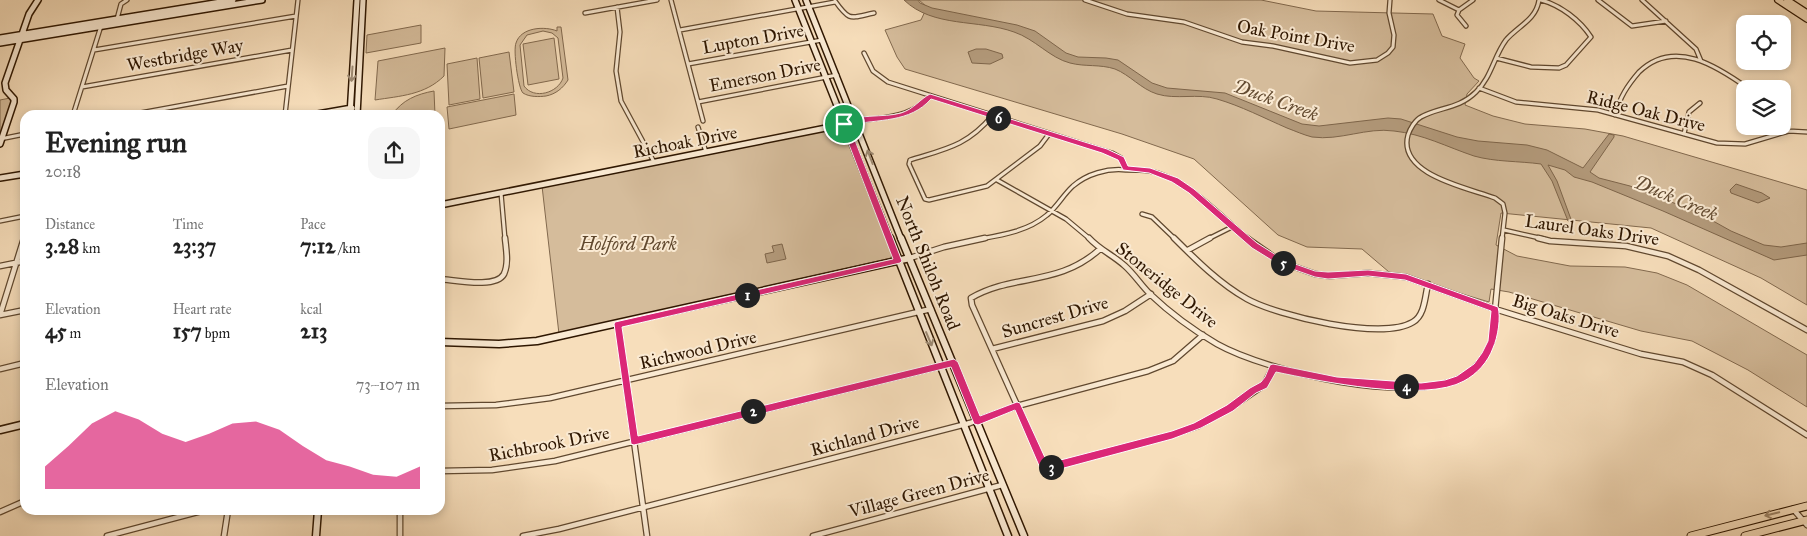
<!DOCTYPE html>
<meta charset="utf-8">
<style>
:root{--surface:#fff;--page:#f6f6f6;--text:#222;--muted:#767676;--accent:#db2777}
body{margin:0;font-family:"IM FELL Great Primer",serif;background:var(--page);color:var(--text);height:100vh;display:flex;flex-direction:column;font-size:19px;white-space:nowrap}
*{box-sizing:border-box;margin:0}
p{font-size:16px;color:var(--muted)}
.icon{flex:none;width:28px;height:28px;fill:none;stroke:currentColor;stroke-width:2;stroke-linecap:round;stroke-linejoin:round}
.map{position:relative;flex:1;overflow:hidden}
.details{position:absolute;left:20px;top:110px;width:425px;height:405px;display:flex;flex-direction:column;background:var(--surface);border-radius:15px;box-shadow:0 2px 8px #0003}
.details>*{flex:none}
.fabs{position:absolute;left:1736px;top:15px;display:grid;gap:10px}
.fabs a{display:grid;place-items:center;width:55px;height:55px;border-radius:10px;background:var(--surface);box-shadow:0 2px 8px #0003;font-size:25px}
.pin{position:absolute;display:grid;place-items:center;width:42px;height:42px;color:#fff;margin:-21px;border:2px solid #fff;border-radius:50%;box-shadow:0 1px 5px #0007}
.km{position:absolute;width:25px;height:25px;margin:-12px;border-radius:50%;background:#222;color:#fff;font-size:14px;line-height:25px;text-align:center}
.round{display:grid;place-items:center;flex:none;width:52px;height:52px;border-radius:15px;background:var(--page)}
.overview{display:flex;align-items:center;justify-content:space-between;height:85px;padding:0 25px}
h1{font-size:28px;font-weight:700;line-height:38px}
.stats{display:grid;grid-template-columns:repeat(3,1fr);gap:8px;height:85px;padding:5px 25px}
.stats div{display:grid;align-content:center}
.stats b{font-size:21px;font-weight:700}
.stats small{font-size:14px;font-weight:400}
.stats p{font-size:14px}
.chart{height:140px;padding:10px 25px}
.chart p{display:flex;justify-content:space-between}
.chart svg{width:100%;height:90px;margin-top:5px;fill:var(--accent);opacity:.7}
.map>svg:first-child{display:block}
.green{fill:#d5bc9b;stroke:#82694e;fill-rule:evenodd}
.water{fill:#b39a7b;stroke:#7e654a}
.lines{fill:none;stroke-linecap:round;stroke-linejoin:round}
.street-far1-casing{stroke:#60482f;stroke-width:5.5}
.street-casing{stroke:#60482f;stroke-width:7}
.secondary-far1-casing{stroke:#2e1600;stroke-width:8}
.secondary-casing{stroke:#2e1600;stroke-width:9}
.primary-far1-casing{stroke:#2e1600;stroke-width:8}
.primary-casing{stroke:#2e1600;stroke-width:9}
.street-far1{stroke:#faead3;stroke-width:3}
.street{stroke:#faead3;stroke-width:4.5}
.secondary-far1{stroke:#faead3;stroke-width:5}
.secondary{stroke:#faead3;stroke-width:6}
.primary-far1{stroke:#f7debb;stroke-width:5.5}
.primary{stroke:#f7debb;stroke-width:7}
.oneway{stroke:#9e8b74}
.oneway2{stroke:#9d8467}
.route{fill:#db2777;stroke:#fff;fill-rule:evenodd}
.labels{text-anchor:middle;dominant-baseline:central;stroke-width:4;stroke-linejoin:round;paint-order:stroke}
.street-label{font-size:18px;fill:#2e1600;stroke:#faead3}
.park-label{font-size:18px;font-style:italic;fill:#60482e;stroke:#faead3}
.water-label{font-size:19px;font-style:italic;fill:#634b31;stroke:#faead3}
</style>
<div class="map">
<svg width="1807" height="536" viewBox="0 0 1807 536">
<rect width="100%" height="100%" fill="#f7debb"/>
<filter id="stains"><feTurbulence type="fractalNoise" baseFrequency=".004" numOctaves="4"/><feColorMatrix values="0 0 0 0 .2 0 0 0 0 .09 0 0 0 0 .02 0 0 0 .5 -.17"/></filter>
<radialGradient id="worn" r=".72"><stop offset=".6" stop-color="#630" stop-opacity="0"/><stop offset="1" stop-color="#630" stop-opacity=".3"/></radialGradient>
<!-- green -->
<path class="green" d="M919 0H1261L1316 11 1433 14 1442 36 1465 44 1460 58 1474 78 1479 81 1467 94 1465 105 1493 116 1525 124 1585 129 1623 136 1807 190V305L1761 278 1651 228 1501 213 1496 245 1517 256 1570 266 1625 267 1657 273 1687 285 1807 355V407L1748 370 1692 341 1641 331 1509 292 1491 289 1489 302 1389 272 1362 249 1307 247 1278 235 1194 159 1122 134 905 69 897 57 885 30 921 20 927 7Z
M421 25V43L366 53 367 35Z
M557 27H561L568 80C563 88 556 94 546 96 539 97 529 97 523 93 518 88 513 50 516 43 521 27 545 26 557 31ZM543 31 552 33 558 38 563 78C558 93 534 100 524 86L520 45 527 35Z
M554 38 559 79 528 85 523 44Z
M445 48 444 76C425 95 400 96 375 100L378 61Z
M509 52 514 92 483 98 479 58Z
M477 58 480 99 449 105 447 64Z
M434 91 435 115H392C402 100 417 94 434 91Z
M514 94 516 115 449 129 447 107Z
M10 98 11 106 0 135V100Z
M841 128 844 129 892 254 891 258 559 334 542 186Z"/>
<!-- water -->
<path class="water" d="M904 0H918L920 3 932 8 1017 25 1035 31 1066 53 1078 57 1106 58 1118 60 1152 83 1167 88 1225 93 1302 124 1319 126 1388 118 1401 119 1457 137 1478 141 1527 145 1547 150 1583 168 1609 134 1614 135V137L1590 172 1599 178 1630 186 1697 212 1731 231 1764 245 1781 247 1807 243V255L1774 260 1663 211 1592 182 1574 177 1565 170 1548 165 1557 181 1572 222 1571 223 1568 221 1552 181 1541 164C1519 161 1495 162 1474 156 1447 147 1423 134 1394 131 1367 127 1340 141 1312 137 1304 135 1295 131 1287 128 1264 118 1241 106 1217 99 1198 93 1176 100 1157 94 1141 89 1130 75 1115 69 1100 64 1085 67 1070 63 1050 58 1035 39 1014 32 978 19 933 28 904 0Z
M976 49H986L1002 54 1003 58 990 64 972 63 968 52Z
M1736 184 1762 193 1770 198 1758 203 1731 193 1730 190Z
M782 244 786 259 767 263 765 254 774 252 772 246Z"/>
<g class="lines">
<!-- street-far1 casing -->
<g class="street-far1-casing">
<path id="street-far1" d="M671 0 703 121
M1085 0 1127 14 1184 22 1242 42 1273 46 1350 63 1377 60 1388 53 1393 47 1394 35 1389 13 1390 0
M1439 0 1459 10
M1598 0 1632 26 1666 21
M1642 0 1696 49 1701 61
M835 1C850 22 850 18 874 13
M617 7 620 32 616 71 621 101 654 162
M585 13 657 0
M117 19 121 4 127 0
M1466 26 1457 15 1459 10 1473 0
M680 30 835 2
M94 50 296 16
M864 53 873 71 888 82 1112 153 1121 158 1125 168
M1496 58 1531 67 1559 68 1566 65 1591 37C1580 20 1560 5 1541 0
M688 64 822 40
M82 87 292 50
M1479 88 1516 102 1598 110 1717 143 1745 144 1789 131 1807 132
M698 102 837 75
M73 115 101 26
M129 115 288 86
M285 115 298 0
M1615 115C1620 97 1627 86 1639 72 1674 38 1717 66 1749 89
M992 116C967 146 945 149 910 160L909 164 925 199 929 200 987 186 1040 146 1049 134
M856 122C883 116 910 119 930 96
M1782 126 1789 131
M698 127 706 152
M1684 134 1689 112 1700 103
M0 139 25 134
M997 180 1066 219 1090 239
M501 193 505 239
M1142 214 1152 217 1175 239
M0 221 25 216
M1504 230 1544 239
M24 239 25 235
M980 239C1003 235 1028 231 1047 215 1057 207 1063 195 1073 186 1087 174 1107 168 1126 170 1133 170 1141 170 1149 171 1185 177 1221 216 1248 239
M1208 239 1232 227
M1502 239 1505 213 1503 204 1495 198C1469 188 1397 175 1408 135 1410 129 1415 120 1421 117 1439 107 1459 109 1476 92 1491 78 1494 56 1506 40 1518 26 1536 20 1539 0"/>
</g>
<!-- street casing -->
<g class="street-casing">
<path id="street" d="M1089 238C1100 250 1113 255 1125 266 1134 274 1141 285 1150 294 1170 313 1193 330 1217 344 1267 372 1413 406 1464 376 1478 368 1486 355 1492 341L1502 238
M1174 238C1196 260 1220 284 1247 299 1278 316 1382 341 1413 322 1425 315 1425 296 1428 284
M1247 238 1281 262 1315 274 1329 276 1368 273 1406 277 1495 309 1641 354 1683 362 1712 375 1807 435
M1538 238 1550 241 1626 246 1668 256 1699 270 1807 330
M1100 249C1058 287 1014 273 971 298L972 305 1044 465 1049 468 1172 435 1198 426 1230 408 1264 385 1273 367
M1188 250 1210 238
M910 258 944 247 985 238
M0 266 25 261
M440 279C455 280 496 289 504 274 509 263 506 249 505 238
M0 315 24 238
M0 315 25 310
M618 324 647 536
M992 349 1103 321 1125 311 1151 294
M0 369 25 363
M440 406 496 405 550 398 931 309
M440 471 492 470 555 461 953 363
M1793 509 1807 525
M400 510V536
M0 512 25 501
M107 536 205 510
M224 536 228 510
M523 536 559 529 970 423 1017 406 1148 371 1173 361 1203 335
M813 536 1002 485"/>
</g>
<!-- secondary-far1 casing -->
<g class="secondary-far1-casing">
<path id="secondary-far1" d="M795 0 890 239
M806 0 901 239
M0 38 233 0
M0 43 262 0
M312 115 352 108
M350 115 357 0
M357 115 363 0
M0 144 14 102V99L6 90 5 83 29 14 38 0
M0 178 25 174
M440 205 856 122"/>
</g>
<!-- secondary casing -->
<g class="secondary-casing">
<path id="secondary" d="M890 238 1008 536
M901 238 1024 536
M440 342 499 344 537 341 910 258
M0 430 25 424
M316 536 318 510"/>
</g>
<!-- primary-far1 casing -->
<g class="primary-far1-casing">
<path id="primary-far1" d="M1778 0 1807 19
M1787 0 1807 13"/>
</g>
<!-- primary casing -->
<g class="primary-casing">
<path id="primary" d="M1691 536 1807 506
M1745 536 1807 520"/>
</g>
<!-- street-far1 -->
<use href="#street-far1" class="street-far1"/>
<!-- street -->
<use href="#street" class="street"/>
<!-- secondary-far1 -->
<use href="#secondary-far1" class="secondary-far1"/>
<!-- secondary -->
<use href="#secondary" class="secondary"/>
<!-- primary-far1 -->
<use href="#primary-far1" class="primary-far1"/>
<!-- primary -->
<use href="#primary" class="primary"/>
</g>
<!-- one-way arrows -->
<defs><path id="oneway-shaft" d="M-6 0H5M1.5-3L5.5 0L1.5 3" fill="none" stroke-width="1.6" stroke-linecap="round" stroke-linejoin="round" transform="scale(1.25)"/></defs>
<g class="oneway">
<use href="#oneway-shaft" transform="translate(352 74) rotate(94)"/>
<use href="#oneway-shaft" transform="translate(870 157) rotate(-111)"/>
<use href="#oneway-shaft" transform="translate(929 339) rotate(67)"/>
</g>
<use class="oneway2" href="#oneway-shaft" transform="translate(1772 514) rotate(166)"/>
<!-- route -->
<path class="route" d="M930 94 1107 149 1124 157 1128 166 1150 168 1178 178 1194 189 1257 243 1284 260 1315 271 1328 272 1368 270 1406 274 1498 307C1501 317 1498 337 1493 348 1488 362 1477 374 1464 381 1425 403 1319 381 1276 372L1267 388 1256 393 1233 411 1201 428 1172 439 1049 472 1040 468 1015 410 978 425 974 424 951 367 634 445 631 444 614 324 615 322 893 259 841 124C855 113 884 118 901 113 914 109 920 99 930 94ZM931 99 1102 153 1118 160 1123 170 1149 173 1172 182 1189 193 1252 248 1278 264 1315 277 1328 279 1368 276 1405 280 1491 311 1488 341 1482 353 1474 364 1457 376 1445 380 1421 383 1337 377 1273 364 1270 365 1265 377 1261 382 1250 388 1227 405 1194 423 1172 431 1049 463 1047 462 1020 403 1017 402 980 416 958 362 954 359 638 436 622 327 900 263 902 261 849 125C878 119 910 123 931 99Z"/>
<g class="labels">
<!-- street labels -->
<g class="street-label">
<text transform="translate(1296 36) rotate(10)">Oak Point Drive</text>
<text transform="translate(753 39) rotate(-10)">Lupton Drive</text>
<text transform="translate(185 55) rotate(-10)">Westbridge Way</text>
<text transform="translate(765 75) rotate(-11)">Emerson Drive</text>
<text transform="translate(1646 111) rotate(14)">Ridge Oak Drive</text>
<text transform="translate(685 142) rotate(-11)">Richoak Drive</text>
<text transform="translate(1592 230) rotate(8)">Laurel Oaks Drive</text>
<text transform="translate(928 263) rotate(68)">North Shiloh Road</text>
<text transform="translate(1167 285) rotate(39)">Stoneridge Drive</text>
<text transform="translate(1566 316) rotate(17)">Big Oaks Drive</text>
<text transform="translate(1055 317) rotate(-16)">Suncrest Drive</text>
<text transform="translate(698 350) rotate(-13)">Richwood Drive</text>
<text transform="translate(865 436) rotate(-15)">Richland Drive</text>
<text transform="translate(549 444) rotate(-11)">Richbrook Drive</text>
<text transform="translate(919 493) rotate(-15)">Village Green Drive</text>
</g>
<!-- park labels -->
<g class="park-label">
<text x="628" y="244">Holford Park</text>
</g>
<!-- water labels -->
<g class="water-label">
<text transform="translate(1276 100) rotate(20)">Duck Creek</text>
<text transform="translate(1676 198) rotate(23)">Duck Creek</text>
</g>
</g>
<rect width="100%" height="100%" filter="url(#stains)"/>
<rect width="100%" height="100%" fill="url(#worn)"/>
</svg>
<div class="fabs">
<a><svg class="icon" aria-label="locate" viewBox="0 0 24 24"><circle cx="12" cy="12" r="6"/><path d="M12 2v4M12 18v4M2 12h4M18 12h4"/></svg></a>
<a><svg class="icon" aria-label="layers" viewBox="0 0 24 24"><path d="M12 4l9 5-9 5-9-5zM3 14l9 5 9-5"/></svg></a>
</div>
<div class="pin" style="left:844px;top:124px;background:#1e9e55"><svg class="icon" aria-label="arrive" viewBox="0 0 24 24"><path d="M6 21V4h12l-3 4 3 4H6"/></svg></div>
<b class="km" style="left:747px;top:295px">1</b>
<b class="km" style="left:753px;top:411px">2</b>
<b class="km" style="left:1051px;top:467px">3</b>
<b class="km" style="left:1406px;top:386px">4</b>
<b class="km" style="left:1283px;top:263px">5</b>
<b class="km" style="left:998px;top:118px">6</b>
<section class="details">
<div class="overview"><div><h1>Evening run</h1><p>20:18</p></div><a class="round"><svg class="icon" aria-label="share" viewBox="0 0 24 24"><path d="M12 15V3M7 8l5-5 5 5M5 13v7h14v-7"/></svg></a></div>
<div class="stats">
<div><p>Distance</p><b>3.28<small> km</small></b></div>
<div><p>Time</p><b>23:37</b></div>
<div><p>Pace</p><b>7:12<small> /km</small></b></div>
</div>
<div class="stats">
<div><p>Elevation</p><b>45<small> m</small></b></div>
<div><p>Heart rate</p><b>157<small> bpm</small></b></div>
<div><p>kcal</p><b>213</b></div>
</div>
<div class="chart"><p><span>Elevation</span>73–107 m</p>
<svg viewBox="0 0 160 44" preserveAspectRatio="none"><path d="M0 44V33L10 23L20 12L30 6L40 10L50 17L60 21L70 17L80 12L90 11L100 15L110 23L120 30L130 33L140 37L150 38L160 33V44z"/></svg>
</div>
</section>
</div>
